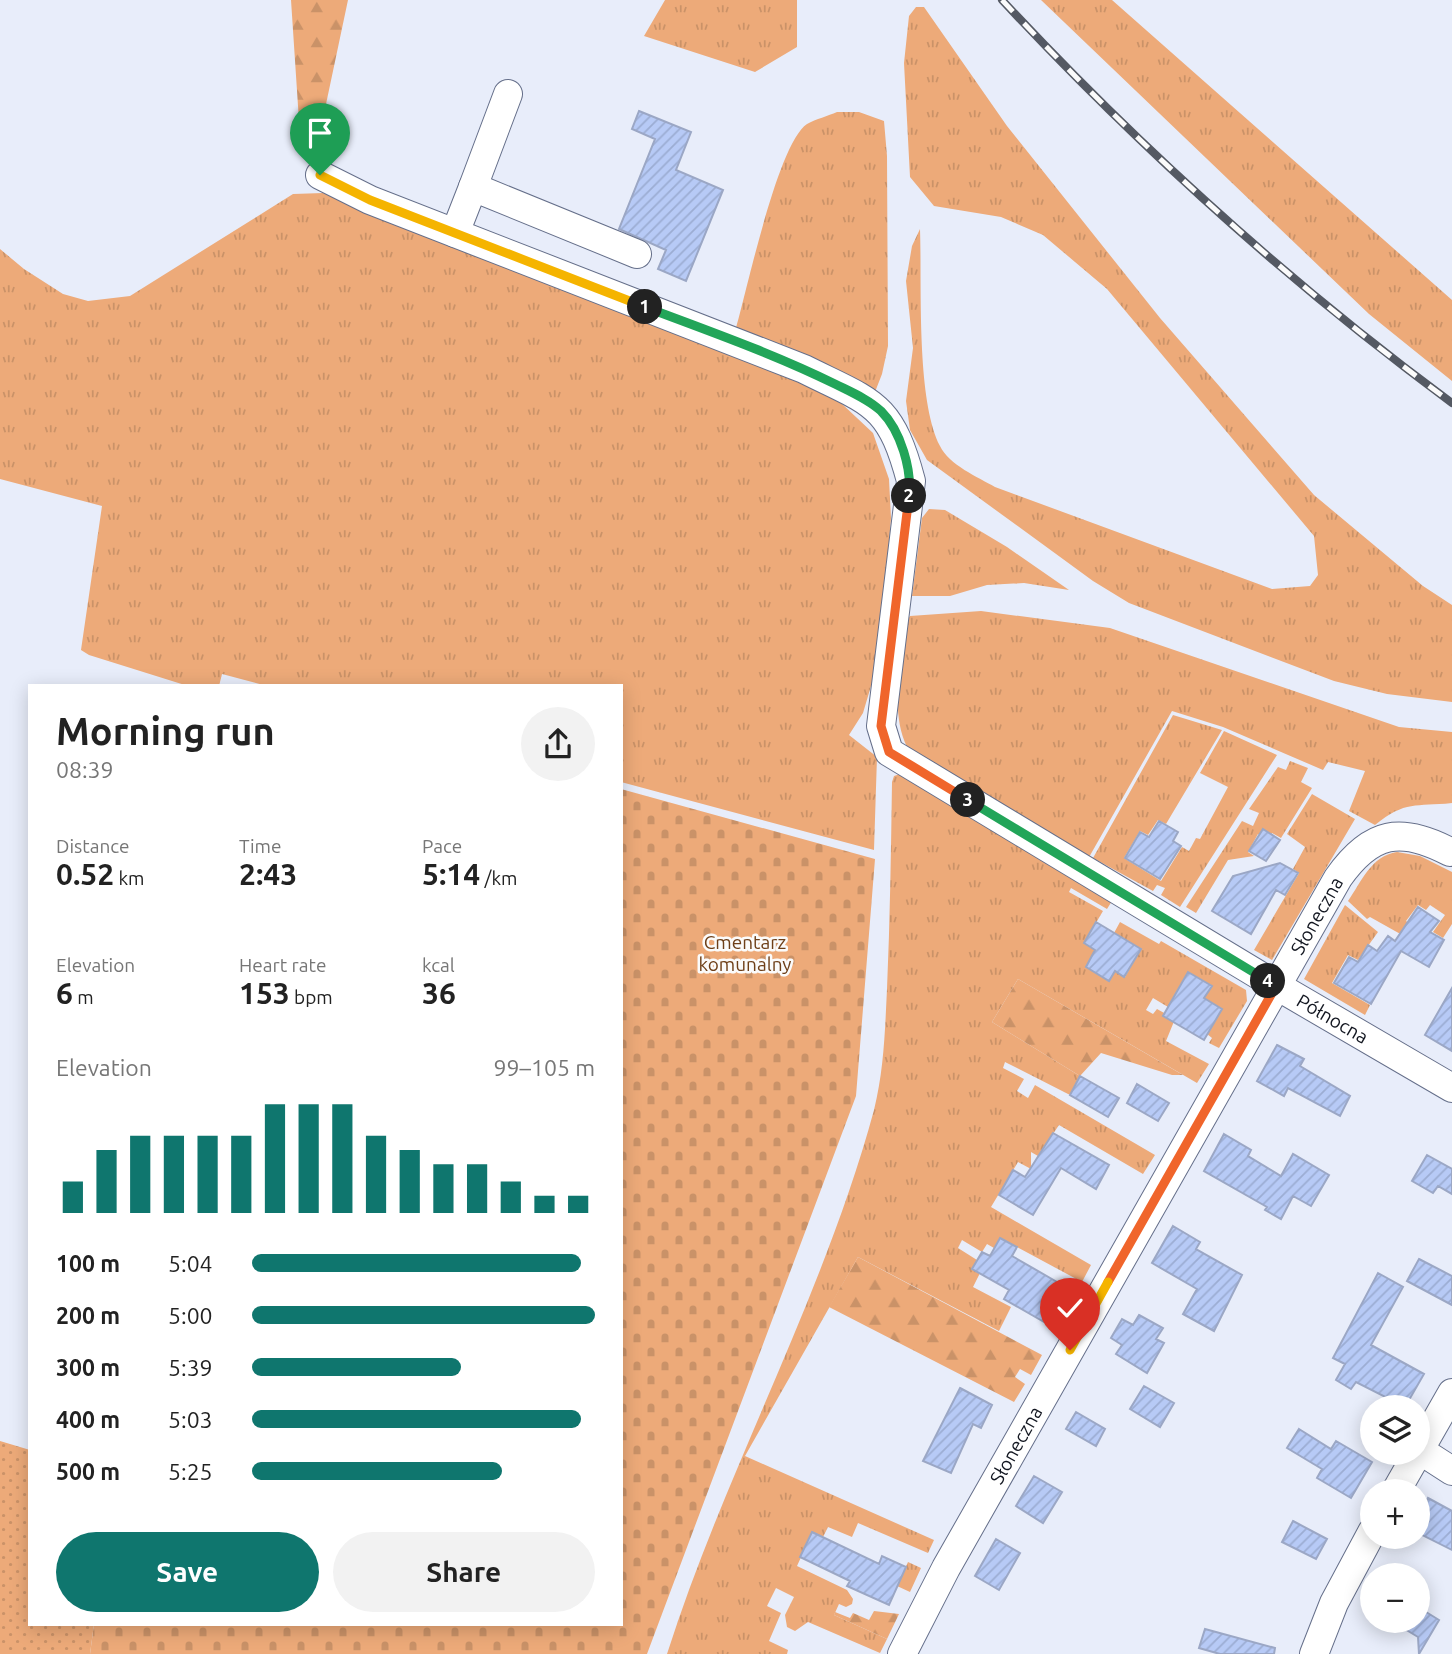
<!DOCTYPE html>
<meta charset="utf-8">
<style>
:root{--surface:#fff;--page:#f2f2f2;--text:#222;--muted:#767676;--accent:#0f766e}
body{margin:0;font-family:Ubuntu,sans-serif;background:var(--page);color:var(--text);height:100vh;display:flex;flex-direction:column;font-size:26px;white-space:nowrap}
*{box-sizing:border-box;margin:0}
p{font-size:23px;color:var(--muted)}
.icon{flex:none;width:38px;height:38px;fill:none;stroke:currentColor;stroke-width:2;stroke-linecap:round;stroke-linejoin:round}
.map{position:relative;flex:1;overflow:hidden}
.details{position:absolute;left:28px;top:684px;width:595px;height:942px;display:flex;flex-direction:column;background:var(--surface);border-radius:0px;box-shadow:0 4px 18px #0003}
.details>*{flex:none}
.controls{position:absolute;left:1360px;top:1395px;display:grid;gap:14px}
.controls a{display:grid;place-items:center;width:70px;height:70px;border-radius:50%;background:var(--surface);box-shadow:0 4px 18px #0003;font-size:35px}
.pin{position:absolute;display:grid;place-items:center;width:60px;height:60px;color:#fff;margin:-72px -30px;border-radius:50% 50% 50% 0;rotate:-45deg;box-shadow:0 0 7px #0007}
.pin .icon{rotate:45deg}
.km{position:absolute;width:35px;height:35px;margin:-18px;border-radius:50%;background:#222;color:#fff;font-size:19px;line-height:35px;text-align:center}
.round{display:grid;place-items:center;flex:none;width:74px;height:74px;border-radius:37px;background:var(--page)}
.overview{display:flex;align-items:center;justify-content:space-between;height:119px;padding:0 28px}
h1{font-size:38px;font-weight:700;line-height:52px}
.metrics{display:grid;grid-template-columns:repeat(3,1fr);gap:10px;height:119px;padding:7px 28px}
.metrics div{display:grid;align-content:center}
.metrics b{font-size:30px;font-weight:700}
.metrics small{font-size:19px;font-weight:400}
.metrics p{font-size:19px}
.chart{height:196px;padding:14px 28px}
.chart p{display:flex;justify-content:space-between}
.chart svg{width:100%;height:126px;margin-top:7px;stroke:var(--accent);stroke-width:6}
.primary-button{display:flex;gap:14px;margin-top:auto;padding:14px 28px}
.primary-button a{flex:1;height:80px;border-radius:42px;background:var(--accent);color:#fff;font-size:28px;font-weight:700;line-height:80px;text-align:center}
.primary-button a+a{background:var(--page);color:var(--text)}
ul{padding:0 28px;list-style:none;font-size:23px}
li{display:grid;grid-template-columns:112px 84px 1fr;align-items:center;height:52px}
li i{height:18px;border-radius:9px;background:var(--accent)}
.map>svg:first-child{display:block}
.grass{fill:url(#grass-tufts)}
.forest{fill:url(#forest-firs)}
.cemetery{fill:url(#cemetery-stones)}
.park{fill:url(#park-dots)}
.building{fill:url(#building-hatch);stroke:#9ba7c5;stroke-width:2}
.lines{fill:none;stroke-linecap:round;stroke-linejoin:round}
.minor-casing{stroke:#656f8a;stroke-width:30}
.minor{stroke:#fff;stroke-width:28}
.rail-casing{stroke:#545963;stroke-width:8}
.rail{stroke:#fbfbfb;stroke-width:5;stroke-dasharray:16;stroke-linecap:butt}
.split-1-casing{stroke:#fff;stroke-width:14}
.split-2-casing{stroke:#fff;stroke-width:14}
.split-3-casing{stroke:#fff;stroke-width:14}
.split-4-casing{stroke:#fff;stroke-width:14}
.split-5-casing{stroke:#fff;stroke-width:14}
.split-6-casing{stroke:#fff;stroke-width:14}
.split-1{stroke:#f5b400;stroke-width:9}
.split-2{stroke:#22a559;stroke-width:9}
.split-3{stroke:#f0652b;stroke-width:9}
.split-4{stroke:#22a559;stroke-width:9}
.split-5{stroke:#f0652b;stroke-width:9}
.split-6{stroke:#f5b400;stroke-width:9}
.labels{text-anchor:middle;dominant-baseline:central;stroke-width:5;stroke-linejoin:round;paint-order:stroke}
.street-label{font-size:19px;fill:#121620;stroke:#fbfbfb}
.park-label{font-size:19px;fill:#6e3f18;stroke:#fbfbfb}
</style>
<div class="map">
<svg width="1452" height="1654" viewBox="0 0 1452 1654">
<defs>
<pattern id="grass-tufts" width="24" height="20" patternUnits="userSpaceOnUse" patternTransform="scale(1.75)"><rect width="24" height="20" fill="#edaa79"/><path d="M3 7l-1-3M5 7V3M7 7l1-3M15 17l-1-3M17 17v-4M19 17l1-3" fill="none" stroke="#ca9268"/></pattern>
<pattern id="forest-firs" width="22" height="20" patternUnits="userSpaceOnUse" patternTransform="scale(1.75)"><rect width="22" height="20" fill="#edaa79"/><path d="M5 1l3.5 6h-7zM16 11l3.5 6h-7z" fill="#ca9268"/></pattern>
<pattern id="cemetery-stones" width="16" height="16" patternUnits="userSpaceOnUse" patternTransform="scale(1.75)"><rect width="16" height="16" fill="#edaa79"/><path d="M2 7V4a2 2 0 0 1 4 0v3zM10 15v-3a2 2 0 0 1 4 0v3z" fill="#ca9268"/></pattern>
<pattern id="park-dots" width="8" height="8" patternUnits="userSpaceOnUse" patternTransform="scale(1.75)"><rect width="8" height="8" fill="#edaa79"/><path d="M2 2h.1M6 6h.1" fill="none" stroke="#ca9268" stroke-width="1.8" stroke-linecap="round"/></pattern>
<pattern id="building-hatch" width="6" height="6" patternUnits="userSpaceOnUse" patternTransform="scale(1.75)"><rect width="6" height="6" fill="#b7caf6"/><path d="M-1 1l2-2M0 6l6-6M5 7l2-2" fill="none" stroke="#9cadd3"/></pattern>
</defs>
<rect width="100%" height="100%" fill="#e8edfa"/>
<!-- grass -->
<path class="grass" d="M665 0H797V47L755 72 644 36Z
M1041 0H1112L1452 300V381L1369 314Z
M916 7H924L1007 126 1160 318 1314 495 1423 586 1452 605V702L1387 694 1334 681 1129 603 1093 581 927 460 910 430 906 401 913 348 906 281 912 246 920 229C922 286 916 399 940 446 949 465 978 477 995 487L1272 589 1310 586 1318 575 1314 536 1107 289 1043 235 1001 217 934 206 910 177 904 63 909 16Z
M837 112H859L884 121 887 156 888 346 882 374 875 392 736 328C747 290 778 143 807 124 816 119 828 116 837 112Z
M323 193 784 371 840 402 873 433 889 479 891 518 879 659 863 713 849 735 877 757 874 850 621 782V686H267L222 674 219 686H188L89 655 81 650 102 506 0 479V249L24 269 63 294 88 301 130 296 293 194Z
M929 509 945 510 1007 547 1069 590 1024 583 987 585 950 596H912L922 518Z
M981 611 1110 628 1399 727 1452 732V803C1415 807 1406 800 1375 825L1349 811 1365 771 1328 762 1323 770 1223 727 1172 711 1088 859 907 747C889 710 902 663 906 623L910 616Z
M1173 715 1222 730 1166 824 1158 820 1148 835 1140 831 1124 858 1161 881 1182 847 1189 851 1196 838 1200 839 1228 787 1200 773 1224 731 1277 755 1180 907 1161 895 1165 888 1157 885 1153 891 1093 858Z
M1290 761 1308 768 1301 782 1312 788 1281 838 1272 833 1268 839 1258 834 1248 852 1254 856 1228 860 1196 913 1186 907 1242 821 1253 826 1259 813 1249 809 1278 767 1286 770Z
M900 774 1112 901 1107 909 1071 888 1069 892 1103 911 1084 943 1095 950 1086 967 1108 981 1115 971 1125 977 1141 949 1114 933 1120 922 1159 944 1161 941 1246 990 1247 1001 1219 1048 1209 1043 1212 1038 1207 1034 1222 1009 1204 998 1211 985 1188 972 1182 982 1187 986 1173 1010 1153 998 1146 1010 1153 1014 1157 1009 1175 1019 1166 1041 1209 1064 1197 1083 1018 979 992 1022 1080 1076 1070 1095 1005 1062 1003 1068 1024 1079 1017 1091 1028 1098 1035 1085 1155 1155 1143 1174 1059 1125 1038 1156 1031 1152V1169L1018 1162 991 1207 1091 1265 1082 1282 1000 1238 994 1248 987 1244 982 1252 962 1240 958 1248 977 1260 980 1273 973 1287 1011 1307 999 1331 858 1257 745 1456 934 1540 928 1553 858 1523 852 1537 828 1527 823 1537 812 1533 797 1566 847 1590 853 1599 852 1604 846 1607 839 1604 834 1615 887 1639 880 1653 808 1622 795 1631 787 1627 785 1615 794 1597 776 1588 767 1606 781 1613 769 1641 788 1650 787 1654H667C726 1469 823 1298 874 1110 884 1070 885 1030 887 989 890 920 891 851 892 782L894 776Z
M1312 794 1355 819 1272 960 1254 950 1299 873 1293 869 1305 847 1287 834Z
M1397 852 1420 856 1452 872V924L1443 938 1433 932 1445 915 1430 905 1426 910 1418 905 1406 921 1425 936 1420 945 1370 917 1367 919 1348 901C1362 881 1371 856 1397 852Z
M1345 905 1378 932 1358 960 1348 955 1332 983 1370 1005 1365 1015 1304 979Z
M908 1562 921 1568 910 1592 897 1586Z"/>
<!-- forest -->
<path class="forest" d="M291 0H348L318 142 299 121Z
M1018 979 1183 1075H1172L1101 1053 1080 1076 992 1022Z
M858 1257 1042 1355 1031 1375 1020 1369 1015 1377 1025 1384 1014 1402 829 1307Z
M874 1611 899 1614 887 1639 834 1615 835 1612 850 1618 853 1613 869 1620Z"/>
<!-- cemetery -->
<path class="cemetery" d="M621 789 875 859 856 1096 647 1654H90L94 1624H621Z"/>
<!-- park -->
<path class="park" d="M0 1441 30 1450V1624H94L90 1654H0Z"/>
<!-- building -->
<path class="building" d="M639 111 691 132 676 170 723 190 686 281 658 269 666 250 619 229 655 139 632 129Z
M1159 821 1178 832 1173 841 1181 846 1160 879 1125 858 1140 832 1149 837Z
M1263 829 1280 840 1266 861 1249 851Z
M1280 863 1298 873 1285 895 1276 890 1251 934 1212 911 1233 876Z
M1418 907 1439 921 1430 932 1444 940 1429 967 1401 951 1371 1004 1334 983 1349 957 1358 962 1368 945 1377 951 1388 936 1395 941Z
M1096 922 1141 949 1124 977 1115 971 1109 981 1086 967 1095 950 1084 943Z
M1188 972 1212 986 1204 998 1222 1009 1204 1040 1163 1016Z
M1452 988V1051L1425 1035Z
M1277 1045 1304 1059 1300 1066 1350 1096 1340 1116 1288 1088 1284 1096 1257 1081Z
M1080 1076 1119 1098 1108 1117 1070 1095Z
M1137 1084 1169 1103 1158 1121 1127 1103Z
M1053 1133 1109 1165 1096 1189 1061 1168 1033 1215 999 1195 1013 1170 1025 1177Z
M1224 1134 1251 1150 1248 1156 1281 1176 1293 1154 1329 1175 1311 1206 1293 1196 1281 1219 1265 1210 1267 1207 1204 1171Z
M1427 1155 1452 1169V1194L1438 1186 1433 1193 1412 1181Z
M1173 1226 1200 1242 1196 1249 1242 1275 1214 1331 1183 1314 1197 1289 1152 1263Z
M1000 1238 1017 1247 1012 1256 1064 1286 1044 1322 1004 1299 1009 1290 972 1269 982 1252 990 1256Z
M1419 1259 1452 1276V1305L1407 1281Z
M1378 1273 1403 1287 1371 1345 1424 1374 1405 1407 1356 1382 1351 1389 1336 1380 1345 1364 1333 1358Z
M1139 1315 1163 1328 1156 1339 1164 1343 1147 1373 1116 1354 1122 1345 1111 1338 1122 1319 1133 1325Z
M1144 1386 1174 1403 1160 1427 1130 1409Z
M960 1388 992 1405 981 1428 973 1424 951 1473 923 1461Z
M1076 1412 1105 1429 1096 1446 1066 1429Z
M1299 1429 1331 1449 1336 1441 1372 1462 1351 1498 1317 1478 1322 1469 1287 1448Z
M1034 1476 1062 1492 1043 1523 1016 1506Z
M1428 1498 1452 1511V1550L1418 1533V1520Z
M1293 1521 1327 1539 1316 1559 1282 1542Z
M812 1532 879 1564 882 1556 906 1567 889 1605 847 1586 850 1581 800 1557Z
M996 1539 1020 1553 999 1590 975 1576Z
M1418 1607 1439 1620 1419 1654 1418 1637 1390 1620H1418Z
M1205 1629 1275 1648 1274 1654H1220L1199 1648Z"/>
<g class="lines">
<!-- minor casing -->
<g class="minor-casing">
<g id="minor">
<path id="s1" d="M320 175 370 200 804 369C872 403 890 402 911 481L881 726 889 752 1277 986 1452 1088"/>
<path d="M473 187 508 94"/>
<path d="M455 233 473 187 637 254"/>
<path d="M1421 1451 1452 1471"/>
<path d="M1396 1491 1452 1393"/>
<path id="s2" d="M902 1654 946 1568 1338 878C1371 831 1401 826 1450 852"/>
<path d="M1314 1654 1334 1603 1372 1532"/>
</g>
</g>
<!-- minor -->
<use href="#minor" class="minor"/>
<!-- rail casing -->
<g class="rail-casing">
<path id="rail" d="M1002 0C1139 147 1291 284 1452 403"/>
</g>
<!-- rail -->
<use href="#rail" class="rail"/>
</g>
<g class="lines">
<!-- split-1 casing -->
<g class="split-1-casing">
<path id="split-1" d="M320 175 370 200 645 307"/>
</g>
<!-- split-2 casing -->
<g class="split-2-casing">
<path id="split-2" d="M645 307C709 331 774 354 835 384 851 392 868 399 881 411 901 431 912 470 909 496"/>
</g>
<!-- split-3 casing -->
<g class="split-3-casing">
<path id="split-3" d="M909 496 881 726 889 752 968 800"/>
</g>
<!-- split-4 casing -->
<g class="split-4-casing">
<path id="split-4" d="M968 800 1268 981"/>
</g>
<!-- split-5 casing -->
<g class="split-5-casing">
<path id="split-5" d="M1108 1282 1276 986 1268 981"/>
</g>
<!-- split-6 casing -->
<g class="split-6-casing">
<path id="split-6" d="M1070 1350 1108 1282"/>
</g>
<!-- split-1 -->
<use href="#split-1" class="split-1"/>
<!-- split-2 -->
<use href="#split-2" class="split-2"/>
<!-- split-3 -->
<use href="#split-3" class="split-3"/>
<!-- split-4 -->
<use href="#split-4" class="split-4"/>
<!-- split-5 -->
<use href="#split-5" class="split-5"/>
<!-- split-6 -->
<use href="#split-6" class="split-6"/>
</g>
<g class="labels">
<!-- street labels -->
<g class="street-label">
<text stroke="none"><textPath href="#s2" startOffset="847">Słoneczna</textPath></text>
<text stroke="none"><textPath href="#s1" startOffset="1477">Północna</textPath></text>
<text stroke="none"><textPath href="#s2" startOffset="238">Słoneczna</textPath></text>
</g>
<!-- park labels -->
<g class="park-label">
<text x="745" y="942">Cmentarz<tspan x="745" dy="22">komunalny</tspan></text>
</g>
</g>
</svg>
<div class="controls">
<a><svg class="icon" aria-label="layers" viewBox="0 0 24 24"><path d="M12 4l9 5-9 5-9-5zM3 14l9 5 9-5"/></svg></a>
<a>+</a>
<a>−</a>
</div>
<div class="pin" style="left:320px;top:175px;background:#1e9e55"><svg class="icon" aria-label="arrive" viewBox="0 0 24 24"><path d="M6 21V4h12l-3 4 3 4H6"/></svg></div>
<div class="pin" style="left:1070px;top:1350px;background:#d93025"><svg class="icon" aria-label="check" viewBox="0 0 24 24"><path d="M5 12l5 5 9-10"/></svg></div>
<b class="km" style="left:645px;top:307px">1</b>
<b class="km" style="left:909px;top:496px">2</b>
<b class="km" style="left:968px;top:800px">3</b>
<b class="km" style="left:1268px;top:981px">4</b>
<section class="details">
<div class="overview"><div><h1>Morning run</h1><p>08:39</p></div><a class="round"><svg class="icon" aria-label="share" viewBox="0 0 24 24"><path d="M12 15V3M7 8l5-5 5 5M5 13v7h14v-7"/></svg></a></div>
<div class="metrics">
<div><p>Distance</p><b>0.52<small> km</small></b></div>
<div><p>Time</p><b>2:43</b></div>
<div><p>Pace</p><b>5:14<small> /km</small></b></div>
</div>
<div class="metrics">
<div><p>Elevation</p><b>6<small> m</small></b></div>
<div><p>Heart rate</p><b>153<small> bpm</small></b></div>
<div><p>kcal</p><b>36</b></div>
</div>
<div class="chart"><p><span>Elevation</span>99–105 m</p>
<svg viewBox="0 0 160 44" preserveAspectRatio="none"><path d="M5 44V33M15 44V22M25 44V17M35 44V17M45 44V17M55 44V17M65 44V6M75 44V6M85 44V6M95 44V17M105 44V22M115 44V27M125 44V27M135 44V33M145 44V38M155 44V38"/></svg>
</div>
<ul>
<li><b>100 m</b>5:04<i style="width:96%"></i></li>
<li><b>200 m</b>5:00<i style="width:100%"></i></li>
<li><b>300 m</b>5:39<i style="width:61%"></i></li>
<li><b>400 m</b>5:03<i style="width:96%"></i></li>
<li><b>500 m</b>5:25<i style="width:73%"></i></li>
</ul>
<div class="primary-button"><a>Save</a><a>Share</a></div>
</section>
</div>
